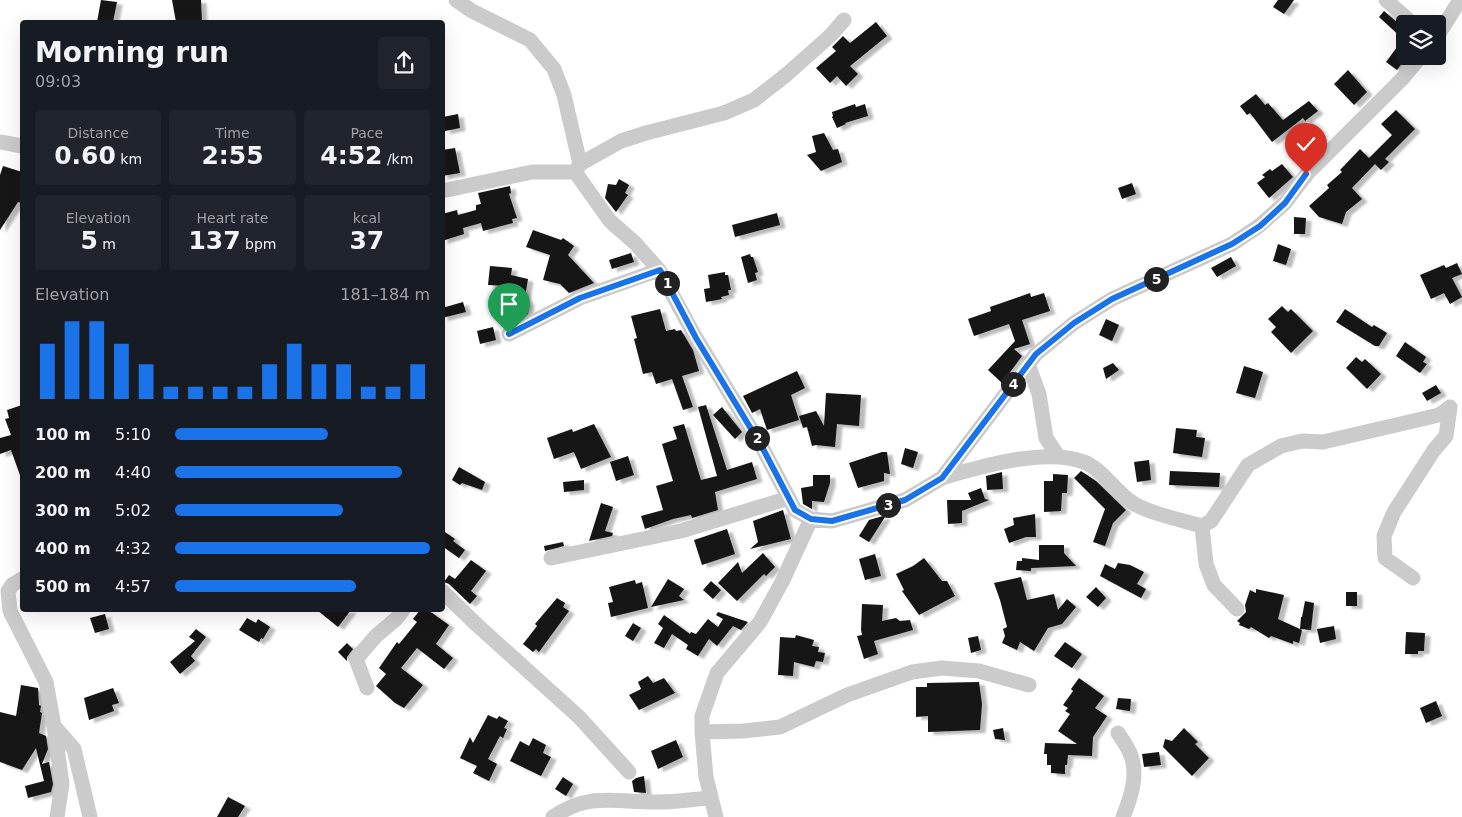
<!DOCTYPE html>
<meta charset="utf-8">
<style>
:root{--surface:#171b24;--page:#20242c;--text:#f1f3f6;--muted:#9ea1a6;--accent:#1a73e8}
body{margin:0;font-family:"DejaVu Sans",sans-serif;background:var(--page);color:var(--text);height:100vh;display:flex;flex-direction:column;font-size:19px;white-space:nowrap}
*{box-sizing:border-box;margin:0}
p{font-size:16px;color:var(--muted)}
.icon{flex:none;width:28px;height:28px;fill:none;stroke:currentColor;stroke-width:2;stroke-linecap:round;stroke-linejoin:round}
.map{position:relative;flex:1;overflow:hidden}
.panel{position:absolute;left:20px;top:20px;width:425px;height:592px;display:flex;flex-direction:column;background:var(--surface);border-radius:5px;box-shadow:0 5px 20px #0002}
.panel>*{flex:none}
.buttons{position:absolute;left:1396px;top:15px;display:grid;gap:10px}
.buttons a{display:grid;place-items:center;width:50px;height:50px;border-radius:5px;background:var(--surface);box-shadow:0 5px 20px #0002;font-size:25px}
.pin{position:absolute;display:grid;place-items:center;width:42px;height:42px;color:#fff;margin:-51px -21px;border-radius:50% 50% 50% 0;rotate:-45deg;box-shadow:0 0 5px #0007}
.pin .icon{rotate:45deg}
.km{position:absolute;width:25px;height:25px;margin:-12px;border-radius:50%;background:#222;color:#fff;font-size:14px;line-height:25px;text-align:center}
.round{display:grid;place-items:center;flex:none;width:52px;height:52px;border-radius:5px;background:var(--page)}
.head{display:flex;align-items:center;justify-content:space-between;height:85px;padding:0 15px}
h1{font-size:28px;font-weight:600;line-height:38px}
.stats{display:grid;grid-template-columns:repeat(3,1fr);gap:8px;height:85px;padding:5px 15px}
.stats div{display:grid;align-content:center;border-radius:5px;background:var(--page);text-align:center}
.stats b{font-size:25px;font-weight:600}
.stats small{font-size:14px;font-weight:400}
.stats p{font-size:14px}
.chart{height:140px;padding:10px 15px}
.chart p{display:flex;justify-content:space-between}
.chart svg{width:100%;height:90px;margin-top:5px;stroke:var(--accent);stroke-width:6}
ul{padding:0 15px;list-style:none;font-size:16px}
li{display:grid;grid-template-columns:80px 60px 1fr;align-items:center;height:38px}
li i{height:12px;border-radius:6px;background:var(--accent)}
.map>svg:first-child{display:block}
.building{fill:#151515;filter:url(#shadow)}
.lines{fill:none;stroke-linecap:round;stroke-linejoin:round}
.street{stroke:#cbcbcb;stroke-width:15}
.route-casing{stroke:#fff;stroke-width:10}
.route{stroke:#1a73e8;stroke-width:6}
</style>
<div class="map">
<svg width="1462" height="817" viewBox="0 0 1462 817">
<defs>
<filter id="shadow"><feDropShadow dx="5.5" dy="3" stdDeviation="1" flood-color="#0004"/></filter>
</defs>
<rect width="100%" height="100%" fill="#fff"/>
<!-- building -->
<path class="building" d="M101 0 117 2 113 22H97Z
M172 0H201L202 22H176Z
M1278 0H1294L1284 14 1273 7Z
M1384 11 1405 29V59L1397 70 1386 62 1403 39 1379 17Z
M876 22 887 36 850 66 858 74 846 86 837 76 830 83 816 68 836 51 832 47 843 36 850 43Z
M1348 70 1367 92 1354 105 1334 84Z
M1256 94 1265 105 1268 103 1283 120 1309 101 1318 111 1305 121 1303 118 1272 142 1250 113 1247 115 1240 106Z
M855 104 856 107 865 104 868 116 845 123 846 124 837 128 832 117 833 116 832 112Z
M1396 110 1415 129 1385 159 1389 162 1381 170 1369 158 1392 135 1381 124Z
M458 114 460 128 445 131 443 117Z
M824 133 833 150 838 149 842 162 821 171 807 155 816 152 812 136Z
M455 148 460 173 442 176V150Z
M1360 149 1375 164 1352 188 1362 199 1346 212 1342 224 1319 217 1309 206 1329 188 1327 185 1342 172 1340 170Z
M1282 164 1293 177 1269 198 1257 183 1265 177 1262 175 1270 169 1272 171Z
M3 166 22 172V203L18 202 0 230V175Z
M619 179 629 185 625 193 628 195 616 212 605 198 608 184 616 185Z
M1132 183 1136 194 1122 199 1118 188Z
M510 186 511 193 509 194 517 218 512 219 513 223 483 231 481 223 463 228 464 234 442 241V214L457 210 458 215 476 210V205L481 204 478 193Z
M777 213 780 225 735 237 732 225Z
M1294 217 1306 218 1305 234H1294Z
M533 230 561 240 563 238 574 246 568 255 594 283 569 293 560 284 543 280 550 255 526 247Z
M1278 244 1291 249 1286 265 1273 261Z
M631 253 634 262 612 269 609 260Z
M750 254 751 257H753L758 272 755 273 757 280 748 283 741 257Z
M1231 257 1236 266 1217 277 1211 268Z
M1457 263 1462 274 1452 278 1462 297 1450 304 1444 293 1431 299 1420 275 1444 265 1446 268Z
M490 266 512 268 511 275 528 279 525 297 529 303 528 314 517 319 518 309 508 308 511 286 488 285Z
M725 272V275H728L731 290H728L729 295 721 297 722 299 706 302 704 289 710 288 708 275Z
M1030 293 1031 297 1044 293 1050 311 1022 320 1030 344 1014 349 1022 356 1002 383 988 370 1015 341 1009 324 974 336 968 319 991 311 990 307Z
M463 302 466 312 442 318V308Z
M1282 306 1288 312 1291 309 1313 331 1291 353 1271 332 1276 327 1268 319Z
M660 309 666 331 675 329 676 331 681 330 693 350 699 371 682 376 693 407 683 410 672 379 656 384 652 372 643 374 634 339 637 338 631 316Z
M1345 309 1372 327 1374 325 1387 333 1379 346H1375L1336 322Z
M1106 319 1119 325 1112 341 1099 335Z
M493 327 496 340 480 344 477 331Z
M1405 342 1426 357 1423 362 1427 364 1420 373 1396 356Z
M1356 357 1362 362 1365 359 1381 374 1367 389 1346 368Z
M1113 363 1119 370 1106 379 1103 368Z
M1244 366 1263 372 1255 398 1236 393Z
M797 371 805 388 791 395 799 420 767 430 760 409 752 413 743 396Z
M1436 385 1441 393 1427 401 1422 393Z
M826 393 861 395 859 426 837 424 835 447 816 445 812 446 807 427 803 428 799 416 816 411 824 426Z
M22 405V478H21L11 450 0 454V438L11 435 5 419 9 418 7 410Z
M706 405 727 470 752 462 757 479 715 492 718 510 692 518 691 515 673 519 645 529 641 516 663 510 656 486 673 481 662 444 677 439 673 427 684 424 701 480 717 476 698 407Z
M722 407 742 432 735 439 713 415Z
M594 424 611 457 581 469 574 452 554 459 547 438 572 429 573 432Z
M1176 428 1197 430 1196 437 1205 438 1202 457 1173 453Z
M905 448 918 452 913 468 901 464Z
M882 452H887L890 474 884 473V481L858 488 849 463Z
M628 456 634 475 616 481 610 462Z
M1149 460 1151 480 1137 482 1134 462Z
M459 467 485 482 482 490 462 483 460 485 452 480Z
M1081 471 1096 481 1126 510 1113 523 1105 546 1093 542 1105 509 1074 478Z
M1170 471 1220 473 1219 487 1169 485Z
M1002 472 1003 489 987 490 986 476Z
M1053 474 1068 475 1067 493H1062L1061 511 1044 512V481H1053Z
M813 475H830V483L824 502 812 501V509L803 504 801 488 813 486Z
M584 480V490L564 492 563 482Z
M981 488 985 499 989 500 962 511V523L948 524 947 500H971L968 493Z
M601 503 613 507 605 531 613 533 612 536 589 541Z
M783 510 791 539 750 549 758 542 753 521Z
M1035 514 1036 537H1026L1009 543 1004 529 1014 525 1013 518Z
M883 516 885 517 869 542 859 536 869 520Z
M727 529 735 554 702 565 694 540Z
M442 530 455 539 453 541 465 550 459 558 442 546Z
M563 542 564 546 545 551 544 546Z
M1039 545H1064V553L1076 566 1031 568V571L1016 570 1017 561H1022V558L1039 560Z
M763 553 775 567 766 576 764 574 737 601 718 583 738 562 742 573Z
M875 554 881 576 865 580 859 559Z
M924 558 942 581H947L955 596 919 615 902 591 904 590 896 574 913 566Z
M471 560 486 571 471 591 477 596 470 604 449 584 444 582 449 575 455 579Z
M1118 563 1130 565 1144 572 1137 584 1146 589 1141 598 1100 576 1105 564 1115 569Z
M1021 577 1027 600 1054 594 1058 610 1067 599 1076 607 1062 624 1048 628 1034 651 1020 642 1017 650 1002 643 1005 636 1003 629 1007 627 1000 600 994 583Z
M668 579 684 589 679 596 684 600 651 607Z
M635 580 636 584 642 582 648 608 611 617 608 603 613 602 609 587Z
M711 581 721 590 713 599 703 590Z
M1096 587 1106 598 1098 607 1086 597Z
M1256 589 1284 595 1278 619 1302 630 1299 643 1293 641V644L1271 636 1269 638 1251 627 1249 629 1239 625 1240 623 1237 621 1246 612 1245 605 1250 590 1256 593Z
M1346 592H1357V606H1346Z
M557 598 565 603 563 607 569 611 539 652 536 649 533 652 523 644 537 626 535 624Z
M1305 601 1314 603 1311 630 1300 629 1301 617H1302Z
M862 604 883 605 882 621 896 618 900 621 910 620 913 630 874 641 878 654 864 659 857 636 862 635 861 630Z
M317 610H351L338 627Z
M420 610H428L449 625 436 644 453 658 444 669 417 648 401 668 423 685 404 708 395 703 376 686 386 674 379 668 397 642 399 644 417 622 413 619Z
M718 612 748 622 741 630 733 626 717 646 709 639 698 656 686 649 688 645 672 634 664 648 654 643 663 628 658 624 664 615 690 634 691 632 696 634 708 619 718 627 723 619 716 615Z
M105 614 109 629 95 633 90 618Z
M247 618 256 623 258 619 270 627 263 639 261 638 259 642 239 630Z
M633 623 641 628 633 641 625 636Z
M1334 626 1336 639 1320 643 1317 629Z
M196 629 206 637 191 656 195 661 180 674 170 662 195 641 189 637Z
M1406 632 1425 633 1424 651H1418V654H1405Z
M796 635 814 640 812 646 819 647 818 652 825 653 823 662 816 661 814 667 794 662 793 676 778 675 780 637 795 638Z
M978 636 981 650 971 653 968 638Z
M1065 642 1082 654 1072 668 1054 656Z
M347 643 353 649 347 657V661L338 652Z
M648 676 653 683 664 678 675 693 639 710 629 695 641 689 638 682Z
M1079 678 1104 696 1095 708 1107 716 1093 737 1092 756 1068 755 1067 765H1065V774L1051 773V765H1047V754H1044L1045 743 1077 744 1058 731 1070 714 1065 711 1068 708 1063 705 1073 691 1071 689Z
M979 682 982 704 980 730 928 732V716L916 717V687H927V683Z
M21 685 38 688 39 705 41 706 40 712 42 713 39 733 46 736 48 749 42 764 49 762 53 784 51 792 28 798 25 786 44 781 36 748 22 770 0 762V712L16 716Z
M113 688 119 703 112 705 114 711 89 720 84 698Z
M1118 698 1131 699 1130 711 1116 709Z
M1436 701 1442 716 1426 723 1420 708Z
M488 715 497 719 499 716 508 721 504 728 507 729 503 738 500 736 488 759 497 764 489 781 473 773 477 766 460 758 470 737 473 743Z
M1003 728 1005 740 995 739 993 730Z
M1184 728 1198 742 1195 744 1209 758 1192 776 1163 747 1165 739 1172 741Z
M533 738 546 745 543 753 551 757 541 776 510 761 520 741 529 746Z
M676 740 683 757 658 769 651 751Z
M1159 752 1161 765 1144 767 1142 754Z
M644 776 646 793 634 792 632 781 636 778Z
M563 777 573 784 566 796 555 789Z
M228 797 245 806 238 817H217Z"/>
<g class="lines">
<!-- street -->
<path class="street" d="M456 0 472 11 530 40 554 69 564 95 580 164
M1386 0 1413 24
M1438 35 1460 0
M0 142 22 146
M575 172 580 164 621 141 646 133 724 113 754 100 786 75 831 35 844 20
M442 191 532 172H575L610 221 635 243 659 270 696 338 762 447 795 510 811 519 782 582 760 622 717 673 702 716V732L706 777 716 817
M509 334 580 298 659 270
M1028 364 1039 394 1046 438 1058 456
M942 478C980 467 1045 447 1084 462 1102 469 1114 490 1130 501 1146 513 1182 520 1202 526L1211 521 1248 465 1281 446 1302 441 1323 442 1439 415 1450 407
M811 519 832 521 905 500 942 478 1036 354 1074 323 1112 299 1232 244 1259 226 1285 203 1307 174 1402 79 1421 56
M1202 526 1206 564 1214 585 1237 609
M551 558 681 531 789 498
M1413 578 1385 558 1384 536 1394 512 1434 450 1446 436 1450 407
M22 579 12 585 8 591 10 611 46 682 54 726 62 784 57 817
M442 591 477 625 579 717 629 772
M367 688 356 659 376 636 396 619 403 610
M54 726 74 749 90 817
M702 732 743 731 780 727 847 695 912 672 942 668 979 671 1029 685
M1118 733C1122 739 1127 746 1130 753 1139 774 1131 797 1123 817
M553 817C591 791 618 803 659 802 676 802 694 799 710 798"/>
</g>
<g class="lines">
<!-- route casing -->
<g class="route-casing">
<path id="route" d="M509 334 580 298 660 270 696 338 762 447 795 510 811 519 832 521 905 500 942 478 1036 354 1074 323 1112 299 1232 244 1260 226 1285 203 1306 174"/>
</g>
<!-- route -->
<use href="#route" class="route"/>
</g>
</svg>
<div class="buttons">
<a><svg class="icon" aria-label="layers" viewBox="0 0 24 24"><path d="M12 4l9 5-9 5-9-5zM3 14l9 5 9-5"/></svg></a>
</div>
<div class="pin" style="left:509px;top:334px;background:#1e9e55"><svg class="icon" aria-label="arrive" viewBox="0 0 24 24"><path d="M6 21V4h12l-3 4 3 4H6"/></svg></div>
<div class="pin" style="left:1306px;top:174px;background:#d93025"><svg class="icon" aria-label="check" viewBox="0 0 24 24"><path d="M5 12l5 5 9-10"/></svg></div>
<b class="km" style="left:667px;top:283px">1</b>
<b class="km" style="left:757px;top:438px">2</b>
<b class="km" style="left:888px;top:505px">3</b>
<b class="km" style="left:1013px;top:384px">4</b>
<b class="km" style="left:1156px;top:279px">5</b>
<section class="panel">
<div class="head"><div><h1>Morning run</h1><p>09:03</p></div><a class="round"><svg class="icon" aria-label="share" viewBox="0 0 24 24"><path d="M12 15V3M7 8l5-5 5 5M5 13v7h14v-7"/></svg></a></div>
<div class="stats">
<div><p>Distance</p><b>0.60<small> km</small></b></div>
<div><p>Time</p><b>2:55</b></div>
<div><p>Pace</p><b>4:52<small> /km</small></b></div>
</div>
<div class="stats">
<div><p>Elevation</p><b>5<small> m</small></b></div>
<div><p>Heart rate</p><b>137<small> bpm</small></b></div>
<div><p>kcal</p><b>37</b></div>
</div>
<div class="chart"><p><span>Elevation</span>181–184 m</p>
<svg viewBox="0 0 160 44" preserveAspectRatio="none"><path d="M5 44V17M15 44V6M25 44V6M35 44V17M45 44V27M55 44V38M65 44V38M75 44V38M85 44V38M95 44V27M105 44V17M115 44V27M125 44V27M135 44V38M145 44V38M155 44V27"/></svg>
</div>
<ul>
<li><b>100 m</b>5:10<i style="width:60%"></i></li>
<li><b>200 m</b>4:40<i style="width:89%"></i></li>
<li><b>300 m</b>5:02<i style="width:66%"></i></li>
<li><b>400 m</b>4:32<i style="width:100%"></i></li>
<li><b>500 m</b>4:57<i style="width:71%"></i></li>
</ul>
</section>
</div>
